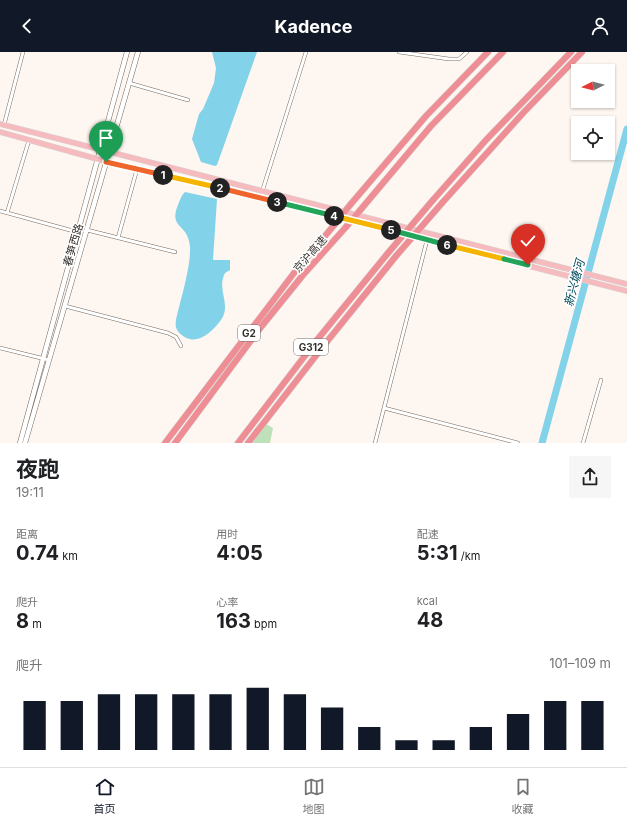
<!DOCTYPE html>
<html lang="zh">
<meta charset="utf-8">
<style>
:root{--surface:#fff;--page:#f6f6f6;--text:#202124;--muted:#757577;--line:#e0e0e0;--accent:#111827}
body{margin:0;font-family:Inter,"Noto Sans SC",sans-serif;background:var(--page);color:var(--text);height:100vh;display:flex;flex-direction:column;font-size:15px;white-space:nowrap}
*{box-sizing:border-box;margin:0}
p{font-size:13px;color:var(--muted)}
.icon{flex:none;width:22px;height:22px;fill:none;stroke:currentColor;stroke-width:2;stroke-linecap:round;stroke-linejoin:round}
.map{position:relative;height:391px;overflow:hidden}
.sheet{display:flex;flex-direction:column;background:var(--surface);flex:1}
.sheet>*{flex:none}
.needle{width:26px;rotate:264deg}
.buttons{position:absolute;left:571px;top:12px;display:grid;gap:8px}
.buttons a{display:grid;place-items:center;width:44px;height:44px;border-radius:0px;background:var(--surface);box-shadow:0 1px 3px #0004;font-size:20px}
.pin{position:absolute;display:grid;place-items:center;width:34px;height:34px;color:#fff;margin:-41px -17px;border-radius:50% 50% 50% 0;rotate:-45deg;box-shadow:0 0 4px #0007}
.pin .icon{rotate:45deg}
.km{position:absolute;width:20px;height:20px;margin:-10px;border-radius:50%;background:#222;color:#fff;font-size:11px;line-height:20px;text-align:center}
.round{display:grid;place-items:center;flex:none;width:42px;height:42px;border-radius:0px;background:var(--page)}
.head{display:flex;align-items:center;justify-content:space-between;height:68px;padding:0 16px}
h1{font-size:22px;font-weight:700;line-height:30px}
.figures{display:grid;grid-template-columns:repeat(3,1fr);gap:6px;height:68px;padding:4px 16px}
.figures div{display:grid;align-content:center}
.figures b{font-size:20px;font-weight:700}
.figures small{font-size:11px;font-weight:400}
.figures p{font-size:11px}
.chart{height:112px;padding:8px 16px}
.chart p{display:flex;justify-content:space-between}
.chart svg{width:100%;height:72px;margin-top:4px;stroke:var(--accent);stroke-width:6}
header{display:flex;justify-content:space-between;align-items:center;height:52px;padding:0 16px;background:var(--accent);color:#fff;font-size:18px;font-weight:700}
.menu{display:flex;justify-content:space-around;align-items:center;height:56px;border-top:1px solid var(--line);background:var(--surface);font-size:11px;color:var(--muted)}
.menu a{display:grid;justify-items:center;gap:2px}
.menu .on{color:var(--accent)}
.map>svg:first-child{display:block}
.green{fill:#bfe1b9}
.water{fill:#82d2e9}
.lines{fill:none;stroke-linecap:round;stroke-linejoin:round}
.river{stroke:#82d2e9;stroke-width:7}
.street-casing{stroke:#756a60;stroke-width:4}
.secondary-casing{stroke:#756a60;stroke-width:5.5}
.primary-casing{stroke:#d7d6d5;stroke-width:6}
.highway-casing{stroke:#d7d6d5;stroke-width:7}
.street{stroke:#fff;stroke-width:3}
.secondary{stroke:#fff;stroke-width:4.5}
.primary{stroke:#f5bbbf;stroke-width:5}
.highway{stroke:#ef8d94;stroke-width:6}
.highway-bridge-casing{stroke:#d7d6d5;stroke-width:7;stroke-linecap:butt}
.highway-bridge{stroke:#ef8d94;stroke-width:6}
.split-1-casing{stroke:#fff;stroke-width:8}
.split-2-casing{stroke:#fff;stroke-width:8}
.split-3-casing{stroke:#fff;stroke-width:8}
.split-4-casing{stroke:#fff;stroke-width:8}
.split-5-casing{stroke:#fff;stroke-width:8}
.split-6-casing{stroke:#fff;stroke-width:8}
.split-7-casing{stroke:#fff;stroke-width:8}
.split-8-casing{stroke:#fff;stroke-width:8}
.split-1{stroke:#f0652b;stroke-width:5}
.split-2{stroke:#f5b400;stroke-width:5}
.split-3{stroke:#f0652b;stroke-width:5}
.split-4{stroke:#22a559;stroke-width:5}
.split-5{stroke:#f5b400;stroke-width:5}
.split-6{stroke:#22a559;stroke-width:5}
.split-7{stroke:#f5b400;stroke-width:5}
.split-8{stroke:#22a559;stroke-width:5}
.labels{text-anchor:middle;dominant-baseline:central;stroke-width:3.5;stroke-linejoin:round;paint-order:stroke}
.shield{fill:#fff;stroke:#726e6b;stroke-width:1}
.shield-label{font-size:10px;font-weight:bold;fill:#35302c}
.street-label{font-size:11px;fill:#35302c;stroke:#fff}
.water-label{font-size:12px;font-style:italic;fill:#004b5b;stroke:#fff}
</style>
<header><svg class="icon" aria-label="back" viewBox="0 0 24 24"><path d="M15 5l-7 7 7 7"/></svg>Kadence<svg class="icon" aria-label="person" viewBox="0 0 24 24"><circle cx="12" cy="8" r="4"/><path d="M4 21q1-7 8-7t8 7"/></svg></header>
<div class="map">
<svg width="627" height="391" viewBox="0 0 627 391">
<rect width="100%" height="100%" fill="#fef6f0"/>
<!-- green -->
<path class="green" d="M266 372 273 376 270 391H252Z"/>
<!-- water -->
<path class="water" d="M212 0H257L217 113 215 114 201 110 192 87 199 62 203 57 214 31 216 16Z
M185 140 217 147 213 208H230V218L225 221C216 238 232 252 221 268 212 280 197 294 183 284 176 279 175 275 176 268 180 249 194 206 189 189 185 172 169 175 178 153 180 148 181 144 185 140Z"/>
<g class="lines">
<!-- river -->
<path class="river" d="M542 391 627 77"/>
<!-- street casing -->
<g class="street-casing">
<path id="street" d="M399 0 449 7H459L467 0
M129 31 188 48
M4 73 23 0
M262 140 306 0
M0 159 77 180
M7 161 29 88
M87 178 175 200
M118 186 137 117
M65 254 168 281 176 285 181 294
M0 296 49 308
M384 356 518 391
M375 391 427 188
M583 391 601 328"/>
</g>
<!-- secondary casing -->
<g class="secondary-casing">
<path id="secondary" d="M20 391 127 0
M25 391 138 0"/>
</g>
<!-- primary casing -->
<g class="primary-casing">
<path id="primary" d="M0 72 627 232
M0 80 108 110 270 148 627 239"/>
</g>
<!-- highway casing -->
<g class="highway-casing">
<path id="highway" d="M433 148 486 88 571 0
M442 151 524 60 582 0
M350 153 426 64 488 0
M362 156 431 74 503 0
M165 391 294 221 335 172
M175 391 261 275 303 223 346 175
M238 391 317 288 388 201
M248 391 325 292 396 204"/>
</g>
<!-- street -->
<use href="#street" class="street"/>
<!-- secondary -->
<use href="#secondary" class="secondary"/>
<!-- primary -->
<use href="#primary" class="primary"/>
<!-- highway -->
<use href="#highway" class="highway"/>
<!-- highway-bridge casing -->
<g class="highway-bridge-casing">
<path id="highway-bridge" d="M335 172 350 153
M346 175 362 156
M388 201 433 148
M396 204 442 151"/>
</g>
<!-- highway-bridge -->
<use href="#highway-bridge" class="highway-bridge"/>
</g>
<g class="lines">
<!-- split-1 casing -->
<g class="split-1-casing">
<path id="split-1" d="M106 110 163 123"/>
</g>
<!-- split-2 casing -->
<g class="split-2-casing">
<path id="split-2" d="M163 123 220 136"/>
</g>
<!-- split-3 casing -->
<g class="split-3-casing">
<path id="split-3" d="M220 136 277 150"/>
</g>
<!-- split-4 casing -->
<g class="split-4-casing">
<path id="split-4" d="M277 150 334 164"/>
</g>
<!-- split-5 casing -->
<g class="split-5-casing">
<path id="split-5" d="M334 164 391 178"/>
</g>
<!-- split-6 casing -->
<g class="split-6-casing">
<path id="split-6" d="M391 178 447 193"/>
</g>
<!-- split-7 casing -->
<g class="split-7-casing">
<path id="split-7" d="M447 193 504 207"/>
</g>
<!-- split-8 casing -->
<g class="split-8-casing">
<path id="split-8" d="M504 207 528 213"/>
</g>
<!-- split-1 -->
<use href="#split-1" class="split-1"/>
<!-- split-2 -->
<use href="#split-2" class="split-2"/>
<!-- split-3 -->
<use href="#split-3" class="split-3"/>
<!-- split-4 -->
<use href="#split-4" class="split-4"/>
<!-- split-5 -->
<use href="#split-5" class="split-5"/>
<!-- split-6 -->
<use href="#split-6" class="split-6"/>
<!-- split-7 -->
<use href="#split-7" class="split-7"/>
<!-- split-8 -->
<use href="#split-8" class="split-8"/>
</g>
<g class="labels">
<!-- shield labels -->
<g class="shield">
<rect x="238" y="273" width="22" height="16" rx="3"/>
<rect x="294" y="287" width="34" height="16" rx="3"/>
</g>
<g class="shield-label">
<text x="249" y="281">G2</text>
<text x="311" y="295">G312</text>
</g>
<!-- street labels -->
<g class="street-label">
<text transform="translate(73 193) rotate(-74)">春笋西路</text>
<text transform="translate(310 202) rotate(-49)">京沪高速</text>
</g>
<!-- water labels -->
<g class="water-label">
<text transform="translate(574 231) rotate(-75)">新兴塘河</text>
</g>
</g>
</svg>
<div class="buttons">
<a><svg class="needle" viewBox="-14 -14 28 28"><path d="M0-13l5 13h-10z" fill="#e53935"/><path d="M0 13l5-13h-10z" fill="#757577"/></svg></a>
<a><svg class="icon" aria-label="locate" viewBox="0 0 24 24"><circle cx="12" cy="12" r="6"/><path d="M12 2v4M12 18v4M2 12h4M18 12h4"/></svg></a>
</div>
<div class="pin" style="left:106px;top:110px;background:#1e9e55"><svg class="icon" aria-label="arrive" viewBox="0 0 24 24"><path d="M6 21V4h12l-3 4 3 4H6"/></svg></div>
<div class="pin" style="left:528px;top:213px;background:#d93025"><svg class="icon" aria-label="check" viewBox="0 0 24 24"><path d="M5 12l5 5 9-10"/></svg></div>
<b class="km" style="left:163px;top:123px">1</b>
<b class="km" style="left:220px;top:136px">2</b>
<b class="km" style="left:277px;top:150px">3</b>
<b class="km" style="left:334px;top:164px">4</b>
<b class="km" style="left:391px;top:178px">5</b>
<b class="km" style="left:447px;top:193px">6</b>
</div>
<section class="sheet">
<div class="head"><div><h1>夜跑</h1><p>19:11</p></div><a class="round"><svg class="icon" aria-label="share" viewBox="0 0 24 24"><path d="M12 15V3M7 8l5-5 5 5M5 13v7h14v-7"/></svg></a></div>
<div class="figures">
<div><p>距离</p><b>0.74<small> km</small></b></div>
<div><p>用时</p><b>4:05</b></div>
<div><p>配速</p><b>5:31<small> /km</small></b></div>
</div>
<div class="figures">
<div><p>爬升</p><b>8<small> m</small></b></div>
<div><p>心率</p><b>163<small> bpm</small></b></div>
<div><p>kcal</p><b>48</b></div>
</div>
<div class="chart"><p><span>爬升</span>101–109 m</p>
<svg viewBox="0 0 160 44" preserveAspectRatio="none"><path d="M5 44V14M15 44V14M25 44V10M35 44V10M45 44V10M55 44V10M65 44V6M75 44V10M85 44V18M95 44V30M105 44V38M115 44V38M125 44V30M135 44V22M145 44V14M155 44V14"/></svg>
</div>
</section>
<nav class="menu">
<a class="on"><svg class="icon" aria-label="home" viewBox="0 0 24 24"><path d="M3 11l9-7 9 7M6 9v11h12V9"/></svg>首页</a>
<a><svg class="icon" aria-label="map" viewBox="0 0 24 24"><path d="M3 6l6-2 6 2 6-2v14l-6 2-6-2-6 2zM9 4v14M15 6v14"/></svg>地图</a>
<a><svg class="icon" aria-label="saved" viewBox="0 0 24 24"><path d="M7 4h10v16l-5-4-5 4z"/></svg>收藏</a>
</nav>
